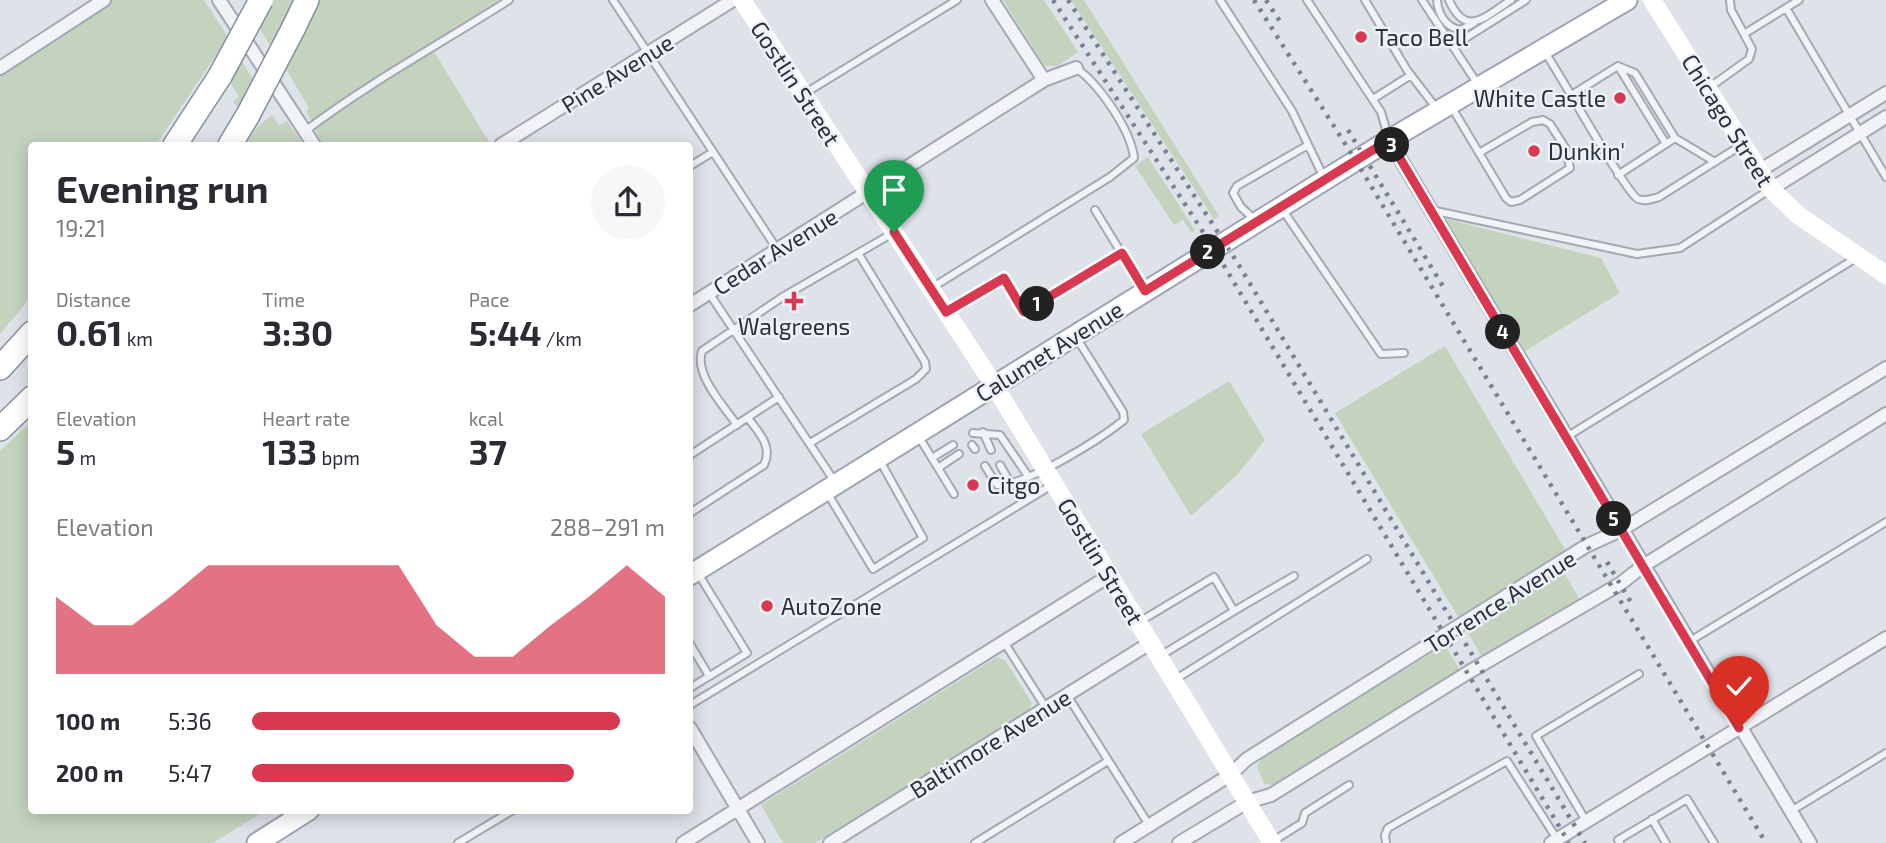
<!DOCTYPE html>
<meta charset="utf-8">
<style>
:root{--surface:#fff;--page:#f7f7f7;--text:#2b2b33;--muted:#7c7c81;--accent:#d83950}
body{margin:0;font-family:"Exo 2",sans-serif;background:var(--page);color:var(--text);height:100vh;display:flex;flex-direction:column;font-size:26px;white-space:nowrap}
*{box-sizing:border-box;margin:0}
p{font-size:23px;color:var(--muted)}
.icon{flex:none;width:38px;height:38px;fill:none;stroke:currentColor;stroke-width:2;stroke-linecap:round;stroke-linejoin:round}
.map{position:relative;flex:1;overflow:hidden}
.sheet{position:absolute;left:28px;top:142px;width:665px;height:672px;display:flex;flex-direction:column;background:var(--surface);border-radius:7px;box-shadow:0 4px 18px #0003}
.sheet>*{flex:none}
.pin{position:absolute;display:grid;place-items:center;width:60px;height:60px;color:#fff;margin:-72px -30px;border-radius:50% 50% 50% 0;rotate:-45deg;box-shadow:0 0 7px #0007}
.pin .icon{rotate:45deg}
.km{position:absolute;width:35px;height:35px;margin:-18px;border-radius:50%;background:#222;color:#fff;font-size:19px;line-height:35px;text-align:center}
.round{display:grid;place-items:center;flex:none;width:74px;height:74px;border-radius:37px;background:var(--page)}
.summary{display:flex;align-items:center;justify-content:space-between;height:119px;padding:0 28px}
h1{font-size:38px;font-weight:700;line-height:52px}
.figures{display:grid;grid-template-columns:repeat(3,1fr);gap:10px;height:119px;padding:7px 28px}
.figures div{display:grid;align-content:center}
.figures b{font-size:35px;font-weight:700}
.figures small{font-size:19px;font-weight:400}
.figures p{font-size:19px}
.chart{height:196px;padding:14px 28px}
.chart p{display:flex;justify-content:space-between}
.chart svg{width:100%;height:126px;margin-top:7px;fill:var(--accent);opacity:.7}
ul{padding:0 28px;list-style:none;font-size:23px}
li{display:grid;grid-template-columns:112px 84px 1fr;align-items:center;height:52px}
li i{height:18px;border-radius:9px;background:var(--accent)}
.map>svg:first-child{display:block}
.green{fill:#c4d3be}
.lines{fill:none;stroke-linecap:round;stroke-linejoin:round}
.lane-casing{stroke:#a3a9b3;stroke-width:10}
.street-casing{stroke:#a3a9b3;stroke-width:16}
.primary-casing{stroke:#9ca6b5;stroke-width:23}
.highway-casing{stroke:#848fa1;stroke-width:26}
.lane{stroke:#f1f3f7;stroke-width:6}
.street{stroke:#f1f3f7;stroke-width:12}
.secondary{stroke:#fff;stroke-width:18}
.primary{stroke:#fff;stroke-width:19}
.highway{stroke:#fff;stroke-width:23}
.rail{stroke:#768194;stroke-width:4.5;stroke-dasharray:3.5 7;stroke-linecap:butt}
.highway-bridge-casing{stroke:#848fa1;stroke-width:26;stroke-linecap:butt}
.highway-bridge{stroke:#fff;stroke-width:23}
.route-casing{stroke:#fff;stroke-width:14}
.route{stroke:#d83950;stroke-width:9}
.poi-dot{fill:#d83950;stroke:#eef1f6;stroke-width:2.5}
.labels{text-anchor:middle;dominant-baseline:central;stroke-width:5;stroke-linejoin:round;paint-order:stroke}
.poi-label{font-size:23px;fill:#263041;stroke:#eef1f6;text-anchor:start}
.street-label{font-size:23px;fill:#263041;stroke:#eef1f6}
</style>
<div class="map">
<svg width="1886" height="843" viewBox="0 0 1886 843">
<rect width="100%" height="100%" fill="#dee2e9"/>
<!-- green -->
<path class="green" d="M104 0H204L228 37 156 145H32L31 297 0 334V68Z
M274 0H294L271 47 259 27Z
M321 0H499L430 45 489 142 483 145H323L306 111 309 108 286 69Z
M1003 0H1044L1078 52 1058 66H1045Z
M1071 0H1084L1219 216 1214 219Z
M242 61 254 81 239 107 233 103 239 96 229 81Z
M272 115 279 125 287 121 304 145H246L256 128Z
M1148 157 1195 230 1192 233 1183 220 1174 225 1135 166Z
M1442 218 1601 258 1620 293 1525 351Z
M1445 346 1567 553 1459 618 1335 413Z
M1229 381 1265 440 1238 474 1191 516 1141 434Z
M31 422 32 810H266L213 843H0V451Z
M1563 571 1580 600 1483 659 1467 631Z
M1445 645 1461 672 1280 785 1264 784 1257 766 1262 758Z
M997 657 1005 660 1032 703 1029 710 815 843H783L761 805Z"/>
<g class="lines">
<!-- lane casing -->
<g class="lane-casing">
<path id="lane" d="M613 0 777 249
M1220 0 1292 111 1324 178
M1307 0 1381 112 1388 136
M1365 0 1407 70 1437 109
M1422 0 1479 86
M1437 0C1438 14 1446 28 1461 30L1474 23
M1449 0C1466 39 1486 16 1511 0
M1730 0 1731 10 1744 34 1799 0
M1786 8 1886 177
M1453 46 1526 0
M1544 51C1560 73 1626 194 1638 199 1645 202 1652 199 1659 197L1740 146
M1618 66 1635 73 1675 138 1715 162
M1618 66 1666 144
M1710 87 1749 59 1752 49 1744 34
M807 92 957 0
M1573 94 1618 66
M1373 99 1411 75
M1451 106 1506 198 1511 202 1520 200 1570 168 1566 149 1550 124 1543 120 1532 122 1479 153
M305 131C370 82 440 44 509 0
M690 166 713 152
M1618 175 1675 138
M1282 209 1381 354 1404 353
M1095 210 1144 290
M1431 210 1637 254 1680 248 1769 190
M1256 221 1241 207 1233 193 1237 186 1308 145
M933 287 1110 177 1134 158C1131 130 1099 84 1076 68
M709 293 835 482
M948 311 1004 278 1024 311 1122 253
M737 425C724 406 694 375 702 351L784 296 893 233
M983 432 991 450
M973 433 1000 435 1028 476
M1568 436 1856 258
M919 437 938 468
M810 443 916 379 926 369 925 362 858 253
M972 445 975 449
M690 455 779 397
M932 458 953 445
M1000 465 1012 486
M985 466 997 485C1026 486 1099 440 1124 420L1123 412 1076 337
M828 494 873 569 923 538 879 459
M954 494 938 468 959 454
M690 513 764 465C773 446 759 433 748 418
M1234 611 1294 576
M1139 622 1214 577 1234 611 1160 656
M1690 641 1886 522
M1004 642 1046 708
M690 644 709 676
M1176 679 1367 559
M690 688 747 653 699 575
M1067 695 1149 825
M690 705 1052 485
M1791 811 1886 753
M1652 819 1666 843
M1586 821 1536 736 1639 674
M1273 841 1302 823 1305 813 1349 785
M458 843 513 810
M975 843 1108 761
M1386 843 1385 835 1388 828 1507 761 1557 839
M1620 843 1618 840 1687 799 1714 843"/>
</g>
<!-- street casing -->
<g class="street-casing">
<path id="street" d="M219 0 314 145
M992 0 1044 80
M0 68 104 0
M1389 140 1810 843
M501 145 733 0
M1759 171 1886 93
M1771 189 1886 117
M690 305 1044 80 1076 68
M690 728 758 843
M683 843 1109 576
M830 843 1150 643
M1121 843 1230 775 1247 759 1586 546 1621 530 1886 368
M1179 843 1247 802 1271 795 1469 672 1620 584 1643 566 1886 414
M1551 843 1886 638"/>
</g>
<!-- primary casing -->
<g class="primary-casing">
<path id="primary" d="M690 575 1389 140 1627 0
M257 843 309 810"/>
</g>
<!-- highway casing -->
<g class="highway-casing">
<path id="highway" d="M293 29 307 0
M175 145 220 76
M230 145 248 115
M0 368 32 333
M0 429 32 398"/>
</g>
<!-- lane -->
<use href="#lane" class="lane"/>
<!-- street -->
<use href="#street" class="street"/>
<!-- secondary -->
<path class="secondary" d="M742 0 994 385 1272 843
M1652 0 1771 189 1798 215 1886 275"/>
<!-- primary -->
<use href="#primary" class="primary"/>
<!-- highway -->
<use href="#highway" class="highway"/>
<!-- rail -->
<path class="rail" d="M1053 0 1214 249 1569 843
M1068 0 1237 262 1585 843
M1254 0 1356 161 1766 843
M1266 0 1283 26
M1348 130 1444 288
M1607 562 1632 604"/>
<!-- highway-bridge casing -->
<g class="highway-bridge-casing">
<path id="highway-bridge" d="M220 76 261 0
M248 115 293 29"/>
</g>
<!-- highway-bridge -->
<use href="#highway-bridge" class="highway-bridge"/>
</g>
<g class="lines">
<!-- route casing -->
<g class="route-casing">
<path id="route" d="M894 232 946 312 1004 278 1024 312 1122 253 1145 291 1389 140 1739 728"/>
</g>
<!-- route -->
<use href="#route" class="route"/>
</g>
<!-- markers -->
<g class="poi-dot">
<circle cx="1361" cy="37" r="7"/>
<circle cx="1620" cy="98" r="7"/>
<circle cx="1534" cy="151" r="7"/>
<path d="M790.5 290.5h7v7h7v7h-7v7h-7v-7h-7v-7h7z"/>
<circle cx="973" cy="485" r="7"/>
<circle cx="767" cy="606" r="7"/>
</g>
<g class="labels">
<!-- poi labels -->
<g class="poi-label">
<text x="1375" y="37">Taco Bell</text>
<text x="1606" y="98" text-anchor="end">White Castle</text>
<text x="1548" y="151">Dunkin'</text>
<text x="794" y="326" text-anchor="middle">Walgreens</text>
<text x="987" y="485">Citgo</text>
<text x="781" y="606">AutoZone</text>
</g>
<!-- street labels -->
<g class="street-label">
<text transform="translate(617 73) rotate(-32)">Pine Avenue</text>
<text transform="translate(796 83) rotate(57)">Gostlin Street</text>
<text transform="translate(1728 120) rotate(58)">Chicago Street</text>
<text transform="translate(775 251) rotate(-32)">Cedar Avenue</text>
<text transform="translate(1049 351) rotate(-32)">Calumet Avenue</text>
<text transform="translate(1101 561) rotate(59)">Gostlin Street</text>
<text transform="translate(1500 601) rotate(-32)">Torrence Avenue</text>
<text transform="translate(990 743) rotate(-32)">Baltimore Avenue</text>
</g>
</g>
</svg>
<div class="pin" style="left:894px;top:232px;background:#1e9e55"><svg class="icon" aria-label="arrive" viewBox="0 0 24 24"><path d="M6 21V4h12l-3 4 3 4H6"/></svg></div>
<div class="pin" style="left:1739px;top:728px;background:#d93025"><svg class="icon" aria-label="check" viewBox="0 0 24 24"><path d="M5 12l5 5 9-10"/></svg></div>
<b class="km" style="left:1037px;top:304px">1</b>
<b class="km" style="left:1208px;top:252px">2</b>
<b class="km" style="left:1392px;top:145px">3</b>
<b class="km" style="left:1503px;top:332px">4</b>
<b class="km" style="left:1614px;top:519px">5</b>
<section class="sheet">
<div class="summary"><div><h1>Evening run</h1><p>19:21</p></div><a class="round"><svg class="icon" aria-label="share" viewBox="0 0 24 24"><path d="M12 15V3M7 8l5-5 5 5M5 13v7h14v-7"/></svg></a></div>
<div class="figures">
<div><p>Distance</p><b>0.61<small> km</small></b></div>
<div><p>Time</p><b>3:30</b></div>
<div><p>Pace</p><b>5:44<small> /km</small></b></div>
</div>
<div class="figures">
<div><p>Elevation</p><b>5<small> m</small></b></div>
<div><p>Heart rate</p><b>133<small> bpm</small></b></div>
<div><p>kcal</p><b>37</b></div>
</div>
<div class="chart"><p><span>Elevation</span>288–291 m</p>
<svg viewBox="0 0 160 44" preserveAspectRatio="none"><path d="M0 44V17L10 27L20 27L30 17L40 6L50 6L60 6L70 6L80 6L90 6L100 27L110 38L120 38L130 27L140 17L150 6L160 17V44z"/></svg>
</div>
<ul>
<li><b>100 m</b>5:36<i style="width:89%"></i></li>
<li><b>200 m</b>5:47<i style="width:78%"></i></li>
</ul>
</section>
</div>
